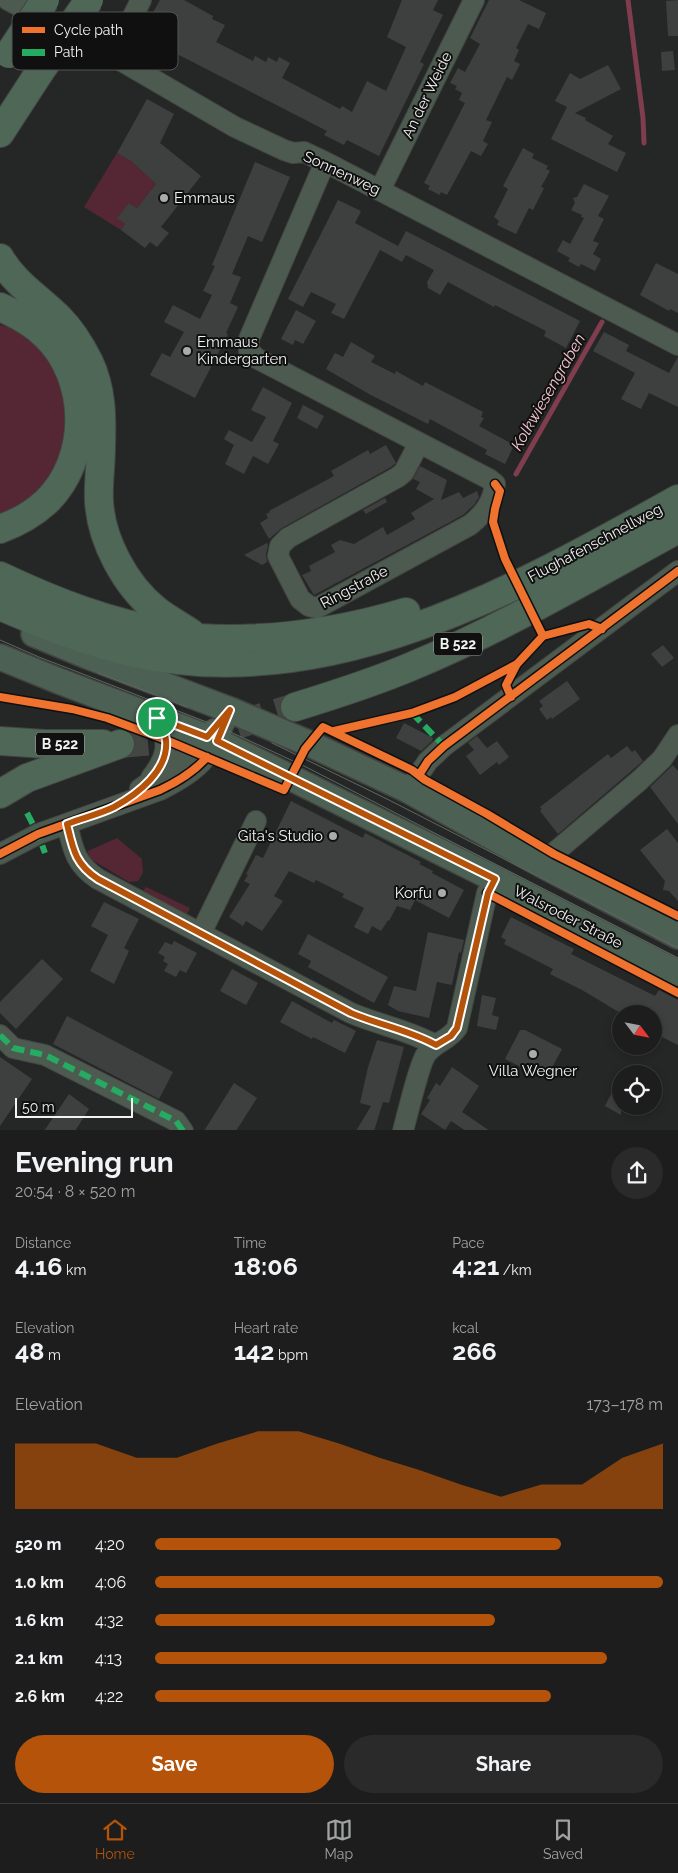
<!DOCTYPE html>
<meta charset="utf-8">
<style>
:root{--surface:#1c1d1c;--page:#292a29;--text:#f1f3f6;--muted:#a0a2a3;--line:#3a3b3b;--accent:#b45309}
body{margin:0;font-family:Raleway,sans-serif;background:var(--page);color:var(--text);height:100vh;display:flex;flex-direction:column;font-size:19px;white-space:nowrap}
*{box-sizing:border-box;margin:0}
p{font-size:16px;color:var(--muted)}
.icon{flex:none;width:28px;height:28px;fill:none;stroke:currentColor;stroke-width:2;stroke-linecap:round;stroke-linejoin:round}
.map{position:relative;height:1130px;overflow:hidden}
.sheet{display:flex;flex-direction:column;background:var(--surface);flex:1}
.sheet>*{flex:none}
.needle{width:32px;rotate:122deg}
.controls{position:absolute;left:612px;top:1005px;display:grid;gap:10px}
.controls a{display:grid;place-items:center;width:50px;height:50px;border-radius:50%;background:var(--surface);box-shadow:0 2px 8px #0003,0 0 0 1px var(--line);font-size:25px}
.scale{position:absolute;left:15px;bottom:12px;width:118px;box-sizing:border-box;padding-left:5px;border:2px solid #f1f3f1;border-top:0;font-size:14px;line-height:18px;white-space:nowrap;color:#f1f3f1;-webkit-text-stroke:4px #0f100f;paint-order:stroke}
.pin{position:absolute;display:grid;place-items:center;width:42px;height:42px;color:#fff;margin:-21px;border:2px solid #fff;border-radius:50%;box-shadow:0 1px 5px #0007}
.round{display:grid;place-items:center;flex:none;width:52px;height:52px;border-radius:26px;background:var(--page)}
.headline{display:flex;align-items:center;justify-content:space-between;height:85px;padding:0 15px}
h1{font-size:28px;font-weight:700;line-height:38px}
.stats{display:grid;grid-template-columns:repeat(3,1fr);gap:8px;height:85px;padding:5px 15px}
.stats div{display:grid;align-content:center}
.stats b{font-size:25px;font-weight:700}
.stats small{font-size:14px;font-weight:400}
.stats p{font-size:14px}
.chart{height:140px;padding:10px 15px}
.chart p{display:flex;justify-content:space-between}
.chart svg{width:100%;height:90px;margin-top:5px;fill:var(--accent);opacity:.7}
.action{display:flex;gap:10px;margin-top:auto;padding:10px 15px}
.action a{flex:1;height:58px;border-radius:30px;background:var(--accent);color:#fff;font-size:20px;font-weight:700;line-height:58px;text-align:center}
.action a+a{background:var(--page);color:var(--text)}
ul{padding:0 15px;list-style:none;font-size:16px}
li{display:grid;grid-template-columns:80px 60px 1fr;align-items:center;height:38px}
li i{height:12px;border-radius:6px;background:var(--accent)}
.tabs{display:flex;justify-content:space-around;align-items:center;height:70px;border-top:1px solid var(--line);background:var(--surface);font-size:14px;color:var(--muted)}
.tabs a{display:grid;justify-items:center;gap:2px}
.tabs .on{color:var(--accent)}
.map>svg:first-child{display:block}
.green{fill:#552633}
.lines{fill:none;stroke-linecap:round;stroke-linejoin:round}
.stream{stroke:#7f3d4e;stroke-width:5}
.building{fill:#3e403f}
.highway-tunnel{stroke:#444644;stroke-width:28;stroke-dasharray:28 14;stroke-linecap:butt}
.minor-casing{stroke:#424442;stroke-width:22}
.major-casing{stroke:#424442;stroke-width:28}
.highway-casing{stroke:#424442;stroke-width:30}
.minor{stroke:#4d5a50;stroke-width:20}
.major{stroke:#4c6153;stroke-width:25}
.highway{stroke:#4e6757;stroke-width:28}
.tram{stroke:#5e6762;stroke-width:1}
.highway-bridge-casing{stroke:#424442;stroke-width:30;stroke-linecap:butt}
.highway-bridge{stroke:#4e6757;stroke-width:28}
.quiet{stroke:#26ab63;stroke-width:6;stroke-dasharray:12 6;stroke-linecap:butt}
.cycleway-casing{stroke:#0f100f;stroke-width:11}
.cycleway{stroke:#ef722f;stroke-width:8}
.route-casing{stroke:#fff;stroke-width:10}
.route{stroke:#b45309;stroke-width:6}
.poi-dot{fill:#aaacaa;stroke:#0f100f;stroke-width:2}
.labels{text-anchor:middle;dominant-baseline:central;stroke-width:4;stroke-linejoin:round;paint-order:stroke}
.shield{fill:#0f100f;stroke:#adafad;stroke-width:1}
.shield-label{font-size:14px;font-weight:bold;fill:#f1f3f1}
.street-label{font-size:15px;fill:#f1f3f1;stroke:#0f100f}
.poi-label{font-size:15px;fill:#f1f3f1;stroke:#0f100f;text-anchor:start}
.water-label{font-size:16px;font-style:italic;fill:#f2c5ce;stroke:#0f100f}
.key{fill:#0f100f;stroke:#535453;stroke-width:1}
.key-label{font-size:14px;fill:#f1f3f1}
</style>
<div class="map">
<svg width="678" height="1131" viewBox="0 0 678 1131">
<rect width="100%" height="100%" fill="#252726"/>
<!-- green -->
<path class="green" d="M117 153 131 161 156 184 137 208 129 203 118 218 125 224 121 230 84 207Z
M0 325 22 331 55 364 72 420 58 476 0 523Z
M117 838 142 859 143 873 138 881 129 882 89 858 88 851Z
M146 887 190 908 187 914 142 892Z"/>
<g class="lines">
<!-- stream -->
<path class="stream" d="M628 0 643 118 644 143
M516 474 602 322"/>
</g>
<!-- building -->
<path class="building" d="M160 0H184L213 16 212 19 225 25 216 42 253 61 255 56 266 62 268 57 277 62 279 57 290 63 282 78 340 109 342 106 352 112 367 81 386 91 406 47 387 37 402 0H438L433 10 443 15 420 62 424 64 379 156 347 140 344 145 324 135 327 131 140 35Z
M489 0H519L546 13 539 29 528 24 516 48 519 50 514 61 520 64 512 80 507 77 486 120 492 122 483 141 488 144 481 156 471 151 447 195 441 192 440 195 428 189 430 186 424 183 465 103 459 100 462 93 455 89 457 86 450 83 458 68 465 72 480 44 470 38Z
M678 0V36H668L666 1Z
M673 51 675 70 662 71 661 52Z
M608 65 621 89 575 113 586 118 585 120 613 136 608 144 626 153 617 172 551 139 567 107 555 101 570 73 580 79Z
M147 99 174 114 160 143 201 176 161 227 169 233 157 247 150 242 145 248 121 230 125 224 117 218 129 203 137 208 156 184 131 161 117 153Z
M523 148 534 154 532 158 548 166 546 169 550 171 541 187 544 188 533 210 529 208 516 234 497 225 499 221 494 217 508 189 503 186Z
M255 162 290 177 262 242 248 236 232 274 241 277 230 303 238 307 226 333 228 334 195 398 150 375 162 353 170 357 184 332 164 322 173 305 200 319 212 295 203 291 215 266 212 265Z
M584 184 609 196 598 216 604 219 593 241 599 243 593 254 601 259 595 271 581 264 579 267 568 261 570 258 557 251 563 240 570 244 584 218 581 217 582 215 571 210 575 203 573 198 577 197Z
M338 200 361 211 355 223 398 246 406 231 580 321 566 348 544 336 546 331 495 305 494 307 448 282 440 295 428 288 427 282 434 270 406 255 402 262 380 250 344 319 331 313 336 304 311 292 303 307 288 299Z
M656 263 678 274V313L670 309 669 311 640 295Z
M296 310 316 321 303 344 295 340 293 345 281 339Z
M604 332 629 345 626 351 669 373 678 357V407L649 393 641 409 621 399 635 373 593 351Z
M351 342 375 356 371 362 395 374 396 371 423 386 425 382 483 412 481 417 484 418 479 426 514 445 505 464 485 454 487 450 430 419 428 424 369 394 326 369 335 353 343 357Z
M263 387 292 403 273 441 279 444 268 464 253 456 244 474 225 464 234 445 224 439 229 430 252 442 266 417 251 410Z
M303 405 324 416 317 429 297 418Z
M386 445 396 463 391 467 282 528 269 539 260 523 268 518 266 514 270 512 269 511 334 476 331 471 368 450 370 454Z
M420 466 447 480 441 500 459 492 463 498 477 491 479 497 474 505 463 515 314 595 302 575 311 571 309 566 335 552 331 545 340 540 354 544 383 527 387 535 415 519 411 513 434 499 416 489 420 482 413 479Z
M385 498 387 502 366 514 363 510Z
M267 543 268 545 266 554 267 562 262 565 244 555Z
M663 645 674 658 662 667 651 654Z
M567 681 580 699 552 719 551 717 547 720 539 709 543 706 539 701Z
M404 723 433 738 432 741 421 751 396 738Z
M477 736 487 748 497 741 509 757 499 765 497 762 480 775 466 756 474 750 468 743Z
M627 746 632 752 635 750 643 761 558 834 540 811 542 809 540 807 608 754 611 758Z
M673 765 678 771V824L650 787Z
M291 801 363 838 365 833 390 846 421 862 419 864 433 871 432 873 464 890 449 918 415 900 410 910 397 906 389 921 388 920 381 931 372 926 368 934 354 927 364 908 342 897 344 894 316 880 314 883 289 871 274 896 283 901 262 931 246 921 243 926 229 917 250 884 244 881 248 875 246 874 256 855 263 858Z
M667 829 678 843V901L669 891 663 890 665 881 640 850Z
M104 902 139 919 124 948 129 951 114 984 90 971 108 935 91 926Z
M511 917 574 949 571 954 655 996 659 990 678 1000V1045L654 1033V1014H622L582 990 550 974 553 969 504 944 506 940 501 937Z
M428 932 464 940 461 953 459 952 452 985 437 982 429 1018 398 1011 388 1005 394 986 416 991Z
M308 934 388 977 374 1003 308 967 311 961 298 954Z
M174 941 197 953 186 973 180 970 176 977 164 971 168 964 163 961 165 957 158 953 165 942 172 945Z
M42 959 63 979 16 1029 0 1013V1002Z
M232 969 258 983 246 1005 220 991Z
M482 995 496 998 492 1015 499 1017 496 1030 477 1026Z
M292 1001 332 1023 334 1020 356 1031 345 1053 313 1037 312 1039 280 1022Z
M67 1016 173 1072 159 1099 53 1044Z
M520 1030H525L562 1049 547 1077 527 1066 525 1069 505 1059Z
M377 1040 404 1047 389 1103 383 1102 374 1131H356L371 1106 360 1103 368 1067Z
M0 1057 32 1079 0 1126Z
M452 1067 479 1086 462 1112 490 1131H466L451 1121 445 1130 421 1114 430 1100 427 1098 436 1083 440 1086Z
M621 1074V1115L605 1106Z
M234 1083 257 1098 236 1131H204Z
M69 1094 89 1109 75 1131H44Z"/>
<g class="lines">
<!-- highway-tunnel -->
<path class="highway-tunnel" d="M237 725 295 707
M120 744 155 741 193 734"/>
<!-- minor casing -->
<g class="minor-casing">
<path id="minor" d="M8 0 113 56 235 127 284 150 293 153 304 152 325 162 678 345
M113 56 141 0
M325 162 249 339V351L256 358 489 479 495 484C493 502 484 514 470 525L317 608 309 606 300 599 278 556 280 546 288 538 398 477 404 472 419 443
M380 190 474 0
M151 778C168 756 170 743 157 718
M140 789 193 751 214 729
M408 790 428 761 444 746 678 571
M67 824C73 849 75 864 98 879L351 1013C379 1025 409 1030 435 1045
M0 854 38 834 160 790C205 768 211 755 230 710
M541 864 640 780 662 759 678 735
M201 933 256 821
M0 1035 13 1048 45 1055 176 1121 183 1131
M403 1131C407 1116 420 1061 427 1053 436 1042 449 1040 457 1028L487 893 495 879"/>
</g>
<!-- major casing -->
<g class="major-casing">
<path id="major" d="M34 634 90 657 230 710 310 744 408 790 541 864 678 936
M0 657 59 681 217 741 495 879 678 973"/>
</g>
<!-- highway casing -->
<g class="highway-casing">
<path id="highway" d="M0 133 39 73
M0 258C14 283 39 298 59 318 71 330 81 346 89 362 102 389 102 418 101 447 101 465 98 483 99 501 101 540 125 585 156 610 166 618 179 625 191 633
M0 307C16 314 33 323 45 335 90 378 91 459 46 502 33 514 17 523 0 529
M0 576C55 602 109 623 169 633 179 634 189 637 199 638 268 642 339 632 406 612
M0 606C44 625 89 643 135 653 329 696 515 590 678 499
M295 707C334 695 372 683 410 667 502 629 590 577 678 529
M0 741 45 744H103
M0 794 27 778 120 744"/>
</g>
<!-- minor -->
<use href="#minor" class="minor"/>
<!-- major -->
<use href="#major" class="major"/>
<!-- highway -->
<use href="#highway" class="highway"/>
<!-- tram -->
<path class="tram" d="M0 640 39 657 222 728 306 767 678 958
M98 673 187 707
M272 743 389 800 678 948"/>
<!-- highway-bridge casing -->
<g class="highway-bridge-casing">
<path id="highway-bridge" d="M9 54 45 0
M39 73 89 0"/>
</g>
<!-- highway-bridge -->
<use href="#highway-bridge" class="highway-bridge"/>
<!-- quiet -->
<path class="quiet" d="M412 713 444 746
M27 813 38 834 45 853
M0 1035 13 1048 45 1055 176 1121 183 1131"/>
<!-- cycleway casing -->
<g class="cycleway-casing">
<path id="cycleway" d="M495 484 500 491 495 509 493 522 505 559 543 636
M0 697 72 709 107 718 166 740 284 790 305 749 323 727 412 770 425 780 487 814 554 854 678 916
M511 697 506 685 517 664 543 636 589 624 602 629
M334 731 412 713 455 697 517 664
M419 775 428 761 444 746 678 571
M0 854 38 834 160 790C177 782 194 772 207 757
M487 893 678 993"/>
</g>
<!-- cycleway -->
<use href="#cycleway" class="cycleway"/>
</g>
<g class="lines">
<!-- route casing -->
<g class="route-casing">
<path id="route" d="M230 710 217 741 495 879 488 893 457 1028 451 1036 436 1045C409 1030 379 1025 351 1013L98 879C75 864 73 849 67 824 82 818 100 814 114 807 138 794 169 770 166 740 165 732 160 725 157 718L207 737Z"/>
</g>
<!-- route -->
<use href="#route" class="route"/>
</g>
<!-- markers -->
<g class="poi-dot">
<circle cx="164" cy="198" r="5"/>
<circle cx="187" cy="351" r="5"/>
<circle cx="333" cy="836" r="5"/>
<circle cx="442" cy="893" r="5"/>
<circle cx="533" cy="1054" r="5"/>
</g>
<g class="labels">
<!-- shield labels -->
<g class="shield">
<rect x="434" y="632.5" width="48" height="23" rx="4"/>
<rect x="36" y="732.5" width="48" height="23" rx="4"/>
</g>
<g class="shield-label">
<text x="458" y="644">B 522</text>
<text x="60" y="744">B 522</text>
</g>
<!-- street labels -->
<g class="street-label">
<text transform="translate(427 95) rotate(-64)">An der Weide</text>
<text transform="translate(342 173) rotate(25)">Sonnenweg</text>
<text transform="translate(595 543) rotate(-28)">Flughafenschnellweg</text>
<text transform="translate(354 587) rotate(-28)">Ringstraße</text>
<text transform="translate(568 917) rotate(27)">Walsroder Straße</text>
</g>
<!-- poi labels -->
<g class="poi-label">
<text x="174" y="198">Emmaus</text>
<text x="197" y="342">Emmaus<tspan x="197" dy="17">Kindergarten</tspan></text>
<text x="323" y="836" text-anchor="end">Gita's Studio</text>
<text x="432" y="893" text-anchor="end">Korfu</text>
<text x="533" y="1071" text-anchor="middle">Villa Wegner</text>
</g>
<!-- water labels -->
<g class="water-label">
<text transform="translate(548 392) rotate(-60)">Kolkwiesengraben</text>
</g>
</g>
<!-- legend -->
<rect x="12" y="12" width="166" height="58" rx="8" class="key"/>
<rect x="22" y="27" width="23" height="6" fill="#ef722f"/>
<rect x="22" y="49" width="23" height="7" fill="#26ab63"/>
<g class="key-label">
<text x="54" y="35">Cycle path</text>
<text x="54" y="57">Path</text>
</g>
</svg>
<div class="controls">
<a><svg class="needle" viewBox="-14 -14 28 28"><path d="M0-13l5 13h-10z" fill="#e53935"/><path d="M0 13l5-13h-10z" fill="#a0a2a3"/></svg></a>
<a><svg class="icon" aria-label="locate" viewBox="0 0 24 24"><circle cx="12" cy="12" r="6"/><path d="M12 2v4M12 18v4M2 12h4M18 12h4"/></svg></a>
</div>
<div class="scale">50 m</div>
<div class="pin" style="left:157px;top:718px;background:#1e9e55"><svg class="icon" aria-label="arrive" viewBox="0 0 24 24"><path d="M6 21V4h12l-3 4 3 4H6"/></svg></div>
</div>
<section class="sheet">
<div class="headline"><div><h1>Evening run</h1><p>20:54 · 8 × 520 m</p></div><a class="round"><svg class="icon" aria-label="share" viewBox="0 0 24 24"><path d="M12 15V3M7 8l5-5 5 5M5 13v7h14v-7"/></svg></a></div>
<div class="stats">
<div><p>Distance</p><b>4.16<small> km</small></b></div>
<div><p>Time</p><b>18:06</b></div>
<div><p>Pace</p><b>4:21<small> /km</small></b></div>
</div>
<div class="stats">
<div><p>Elevation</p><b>48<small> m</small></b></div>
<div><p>Heart rate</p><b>142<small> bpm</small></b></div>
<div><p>kcal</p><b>266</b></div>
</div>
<div class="chart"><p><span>Elevation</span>173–178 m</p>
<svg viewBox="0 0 160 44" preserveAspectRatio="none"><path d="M0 44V12L10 12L20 12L30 19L40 19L50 12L60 6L70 6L80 12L90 19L100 25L110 32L120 38L130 32L140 32L150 19L160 12V44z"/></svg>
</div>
<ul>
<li><b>520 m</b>4:20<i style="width:80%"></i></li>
<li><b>1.0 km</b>4:06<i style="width:100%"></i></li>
<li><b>1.6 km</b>4:32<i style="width:67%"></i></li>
<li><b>2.1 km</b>4:13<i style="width:89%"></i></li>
<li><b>2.6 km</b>4:22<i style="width:78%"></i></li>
</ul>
<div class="action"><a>Save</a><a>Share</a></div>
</section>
<nav class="tabs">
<a class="on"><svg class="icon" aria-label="home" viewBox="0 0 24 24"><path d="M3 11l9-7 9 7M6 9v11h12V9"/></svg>Home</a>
<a><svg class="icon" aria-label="map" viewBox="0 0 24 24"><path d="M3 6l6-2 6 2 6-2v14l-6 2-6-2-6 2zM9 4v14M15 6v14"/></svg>Map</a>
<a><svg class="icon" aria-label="saved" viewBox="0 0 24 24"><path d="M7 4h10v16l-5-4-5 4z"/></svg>Saved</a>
</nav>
